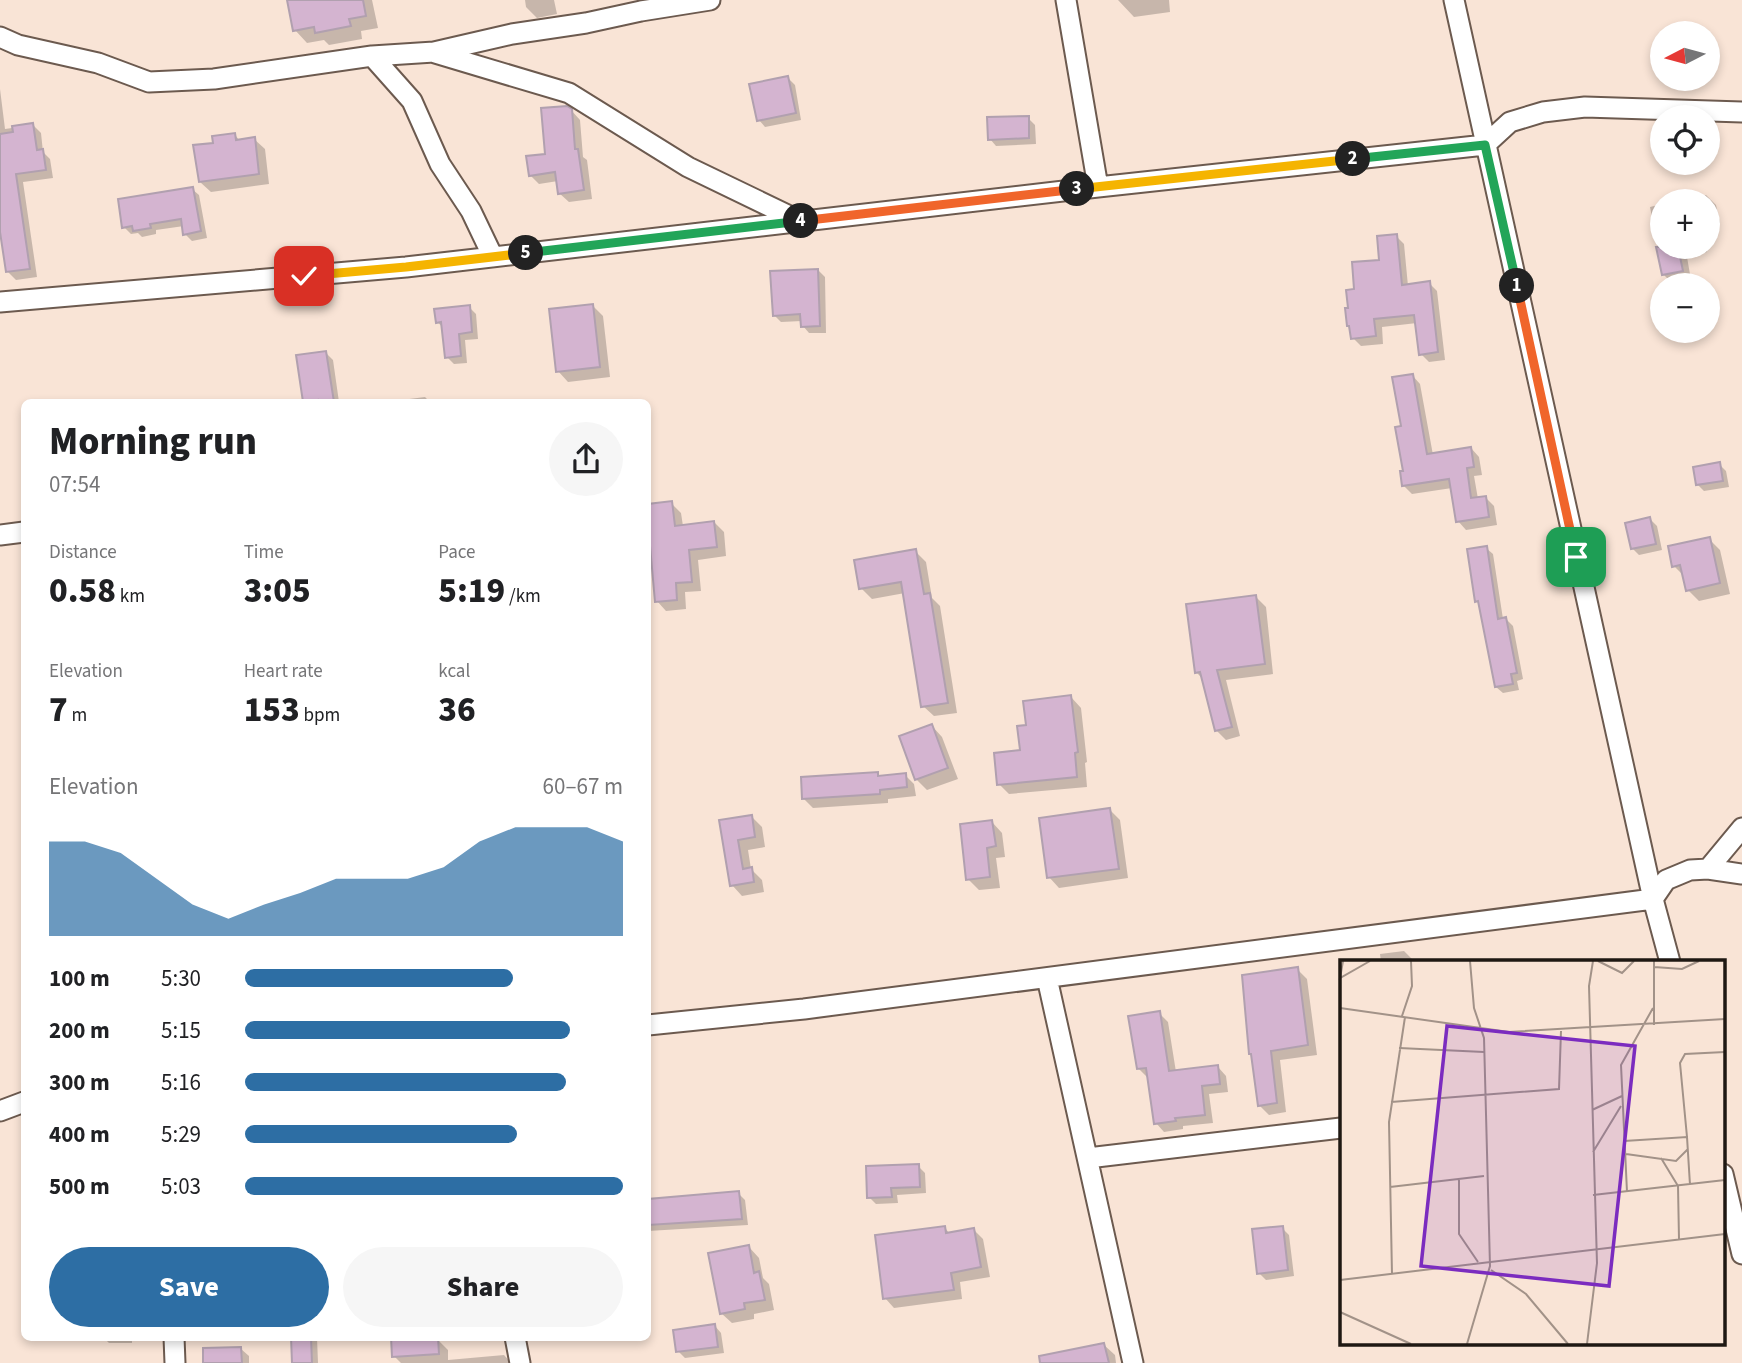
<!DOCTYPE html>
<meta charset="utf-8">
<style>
:root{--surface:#fff;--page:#f6f6f6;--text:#202124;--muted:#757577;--accent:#2d6ea4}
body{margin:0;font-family:"Source Sans 3",sans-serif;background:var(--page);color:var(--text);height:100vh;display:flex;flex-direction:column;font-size:26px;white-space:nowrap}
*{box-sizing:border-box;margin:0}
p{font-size:23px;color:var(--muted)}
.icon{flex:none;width:38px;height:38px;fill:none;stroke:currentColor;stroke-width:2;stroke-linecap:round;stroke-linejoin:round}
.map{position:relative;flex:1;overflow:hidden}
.drawer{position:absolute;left:21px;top:399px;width:630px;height:942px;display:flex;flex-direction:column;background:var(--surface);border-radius:10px;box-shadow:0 4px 10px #0003}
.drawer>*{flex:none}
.needle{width:46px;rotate:264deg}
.controls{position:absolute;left:1650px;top:21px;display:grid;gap:14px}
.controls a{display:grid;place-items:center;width:70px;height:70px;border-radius:50%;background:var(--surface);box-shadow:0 4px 10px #0003;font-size:35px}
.pin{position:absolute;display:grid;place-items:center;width:60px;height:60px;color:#fff;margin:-30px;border-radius:14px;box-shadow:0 4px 10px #0006}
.km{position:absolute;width:35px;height:35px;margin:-18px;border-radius:50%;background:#222;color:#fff;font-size:19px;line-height:35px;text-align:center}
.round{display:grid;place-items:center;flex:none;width:74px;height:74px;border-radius:37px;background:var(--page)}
.summary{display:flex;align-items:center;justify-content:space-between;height:119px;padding:0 28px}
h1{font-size:38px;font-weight:800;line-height:52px}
.stats{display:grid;grid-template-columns:repeat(3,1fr);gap:10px;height:119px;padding:7px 28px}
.stats div{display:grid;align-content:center}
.stats b{font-size:35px;font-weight:800}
.stats small{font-size:19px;font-weight:400}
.stats p{font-size:19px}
.chart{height:196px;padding:14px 28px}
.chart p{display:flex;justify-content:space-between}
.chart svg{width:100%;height:126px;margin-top:7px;fill:var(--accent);opacity:.7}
.primary-button{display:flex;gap:14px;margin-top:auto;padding:14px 28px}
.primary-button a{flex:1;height:80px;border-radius:42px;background:var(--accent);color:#fff;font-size:28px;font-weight:800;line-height:80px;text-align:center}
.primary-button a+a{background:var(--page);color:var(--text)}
ul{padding:0 28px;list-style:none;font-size:23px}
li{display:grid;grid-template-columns:112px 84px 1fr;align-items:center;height:52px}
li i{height:18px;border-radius:9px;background:var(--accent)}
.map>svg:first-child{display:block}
.shadow{fill:#0003}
.building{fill:#d4b4d0;stroke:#b1a0af;stroke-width:2}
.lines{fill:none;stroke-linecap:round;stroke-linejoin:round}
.street-casing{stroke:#6c5a4f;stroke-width:23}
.street{stroke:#fff;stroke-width:19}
.split-1-casing{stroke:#fff;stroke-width:14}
.split-2-casing{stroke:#fff;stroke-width:14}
.split-3-casing{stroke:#fff;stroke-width:14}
.split-4-casing{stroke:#fff;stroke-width:14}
.split-5-casing{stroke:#fff;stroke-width:14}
.split-6-casing{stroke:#fff;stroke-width:14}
.split-1{stroke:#f0652b;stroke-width:9}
.split-2{stroke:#22a559;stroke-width:9}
.split-3{stroke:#f5b400;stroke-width:9}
.split-4{stroke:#f0652b;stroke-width:9}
.split-5{stroke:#22a559;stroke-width:9}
.split-6{stroke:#f5b400;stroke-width:9}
.inset-road{fill:none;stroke:#a29288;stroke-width:2}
.view{fill:#7b2cbf;fill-opacity:0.15;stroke:#7b2cbf;stroke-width:3.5}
.inset-edge{fill:none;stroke:#1f1813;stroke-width:3.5}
</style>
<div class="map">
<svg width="1742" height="1363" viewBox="0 0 1742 1363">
<rect width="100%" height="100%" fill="#f9e4d6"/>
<!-- shadow -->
<path class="shadow" d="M289 0H372L378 28 361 31 362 39 329 45 324 40 307 43 295 30Z
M525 0H554L557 14 537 18 526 7Z
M1118 0H1169L1170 12 1134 17Z
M788 78 795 85 801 120 765 127 759 120Z
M0 89 5 129 33 125 41 133 43 152 50 159 53 178 23 182 37 277 16 280 8 272 0 221Z
M571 110 580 120 583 157 587 160 592 199 569 202 559 193 558 181 539 184 530 175 547 155Z
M1028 118 1035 125 1036 144 996 146 990 139Z
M235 135 240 141 254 139 265 149 269 184 211 192 200 182Z
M192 189 199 195 207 238 192 241 185 234 184 226 156 230V234L142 237 138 233 131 234 124 227Z
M1706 195 1716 205 1720 223 1708 225V201H1677Z
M1662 204V247H1706L1707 252 1687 257 1691 280 1673 284 1663 274 1650 207Z
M1396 236 1404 244 1408 286 1429 283 1437 291 1445 360 1429 362 1421 354 1417 323 1382 327 1383 344 1361 346 1353 338 1356 291 1381 261Z
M818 270 825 277 826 333H809L803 326 802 321 781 322 774 315Z
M593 306 603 316 610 377 568 382 558 371Z
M469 307 476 314 478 339 465 340 467 363 454 364 447 357 444 328 437 322Z
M326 353 333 360 339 402H306L305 401Z
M1412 375 1420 384 1433 455 1471 448 1479 457 1482 475 1474 476 1478 499 1486 498 1494 506 1497 525 1466 530 1458 521 1452 488 1412 494 1403 485 1405 472 1403 427Z
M425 397 430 402H386Z
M1719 464 1726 471 1729 487 1704 491 1697 484Z
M671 503 681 513 683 526 714 522 724 532 726 556 698 560 701 591 685 592 686 609 666 611 657 601 654 564 648 565V535H651L648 506Z
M1650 519 1657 526 1662 550 1639 555 1632 548Z
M1709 539 1720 550 1730 594 1699 601 1688 590 1685 577 1674 566Z
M1486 548 1493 554 1503 619H1506L1513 626 1523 679 1517 681 1519 690 1503 693 1496 687 1481 605 1477 601Z
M915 551 926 562 932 598 940 606 957 713 934 716 923 706 905 593 872 599 861 588Z
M1256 597 1266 607 1273 674 1226 680 1240 736 1226 740 1216 730 1203 679 1196 672Z
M1071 697 1081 708 1087 762 1085 763 1087 787 1009 794 999 784 1022 752 1028 726Z
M932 726 942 737 958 779 927 790 916 779Z
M877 774 881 778 905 775 914 784 916 796 888 799V803L813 808 804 799Z
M1110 810 1120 820 1128 878 1059 888 1049 877Z
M751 816 762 827 765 847 748 850 751 869 762 880 764 892 742 896 732 885 721 822Z
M992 822 1002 833 1005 857 996 858 1000 888 979 890 968 879Z
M1404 951 1415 962H1381L1380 954Z
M1297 969 1307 979 1317 1055 1280 1060 1286 1112 1269 1115 1259 1105 1253 1056Z
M1159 1013 1168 1022 1176 1072 1218 1067 1226 1076 1228 1092 1209 1094 1213 1123 1183 1126V1129L1164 1132 1156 1123 1149 1076 1147 1077 1138 1068Z
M918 1166 925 1173 926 1193 897 1195 898 1203 876 1204 869 1197Z
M738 1193 745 1200 748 1225 648 1231V1201Z
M945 1228 950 1234 974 1230 983 1239 990 1277 960 1282 962 1299 894 1308 885 1298Z
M1282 1228 1289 1235 1294 1276 1266 1280 1259 1273Z
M749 1247 759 1258 763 1278 769 1284 774 1310 754 1314V1319L732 1323 721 1313Z
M715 1326 721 1333 724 1353 685 1358 678 1351Z
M103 1337H132V1343H109Z
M293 1337H317L318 1363H294Z
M392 1337H429V1340L437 1339 448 1350V1360L504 1355 511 1363H401L394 1356Z
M1104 1345 1115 1355 1116 1363H1069Z
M241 1349 249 1356V1363H205Z"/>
<!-- building -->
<path class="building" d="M287 0H363L366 16 349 19 351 26 315 33 314 27 293 31Z
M788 76 796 113 757 121 749 84Z
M567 106 572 109 575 149H578L584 190 558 194 555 172 529 176 526 156 545 154 541 108Z
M1029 116V138L988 140 987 117Z
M33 123 37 150 43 149 46 170 16 174 30 269 6 272 0 232V134L13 132 12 126Z
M235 133 236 140 255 137 259 174 199 182 193 145 213 143 212 136Z
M193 187 201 231 183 235 181 219 150 224 151 228 133 231 132 226 122 228 118 199Z
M1397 234 1402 285 1430 281 1438 352 1419 355 1414 315 1374 319 1376 336 1351 339 1349 326H1347L1345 308H1348L1346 290 1354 289 1352 262 1379 260 1377 236Z
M1656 247H1678L1683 271 1662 275Z
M818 269 820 326 801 327 800 314 773 316 770 271Z
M593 304 600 367 556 372 549 309Z
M470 305 472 332 459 334 461 356 445 358 441 322 436 323 434 309Z
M326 351 334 402H318V400L303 402 296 355Z
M1413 374 1427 454 1471 447 1474 467 1467 468 1471 498 1486 496 1489 517 1456 522 1449 479 1402 486 1400 471H1403L1395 427 1401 426 1392 377Z
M1720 462 1723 481 1696 485 1693 467Z
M672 501 675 526 714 521 717 547 689 550 692 582 676 583 677 600 655 602 648 523V504Z
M1650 517 1656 544 1631 549 1625 523Z
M1710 537 1720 583 1686 591 1680 565 1672 567 1668 546Z
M1487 546 1498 619 1506 617 1517 673 1511 674 1513 684 1495 687 1478 601 1475 602 1467 549Z
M916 549 924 594 930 593 948 703 921 707 901 582 859 589 854 560Z
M1256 595 1265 664 1217 670 1232 727 1215 731 1200 672 1195 673 1186 604Z
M1071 695 1078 752 1075 753 1077 777 997 785 994 753 1020 750 1017 726 1026 725 1023 701Z
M932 724 948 768 915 780 899 736Z
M878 772V776L906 773 907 787 880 790V794L802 799 801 777Z
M1110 808 1119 869 1047 878 1039 818Z
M752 815 755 837 738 840 743 869 752 867 754 882 730 886 719 820Z
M992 820 996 846 987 848 990 877 966 880 960 824Z
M1298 967 1308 1045 1271 1051 1277 1103 1258 1106 1251 1054H1249L1242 975Z
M1160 1011 1169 1071 1218 1065 1220 1084 1202 1086 1205 1115 1175 1118 1176 1121 1154 1124 1146 1068 1137 1069 1128 1016Z
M919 1164 920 1187 891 1188 892 1197 867 1198 866 1166Z
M739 1191 742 1219 648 1225V1199Z
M945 1226 946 1233 974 1228 981 1267 951 1273 954 1290 883 1299 875 1235Z
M1283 1226 1288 1270 1257 1274 1252 1229Z
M749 1245 754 1273 759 1271 765 1300 744 1303 745 1309 720 1314 708 1253Z
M715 1324 718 1347 676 1352 673 1330Z
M291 1337H311L312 1363H292Z
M391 1337H420V1339L438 1337 439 1354 392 1357Z
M1104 1343 1109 1363H1040L1039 1356Z
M241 1347 242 1363H203V1348Z"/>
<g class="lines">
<!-- street casing -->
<g class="street-casing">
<path id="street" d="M1066 0 1098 187
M1454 0 1653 899 1670 962
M0 37 18 45 98 63 149 82 214 79 372 56 434 52 512 34 586 23 641 11 710 0
M435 53 569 93 688 167 800 221
M372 56 412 101 440 164 471 211 493 257
M0 302 406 267 1098 187 1485 145 1510 122 1543 112 1585 107 1742 112
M0 535 24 532
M1708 869 1742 828
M1047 978 1133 1363
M648 1025 804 1009 1653 899 1666 880 1690 870 1708 869 1742 874
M0 1111 24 1102
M1088 1158 1341 1128
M1723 1174 1742 1254
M174 1337 175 1363
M515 1337 520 1363"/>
</g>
<!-- street -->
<use href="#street" class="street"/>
</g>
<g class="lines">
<!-- split-1 casing -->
<g class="split-1-casing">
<path id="split-1" d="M1517 286 1576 557"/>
</g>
<!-- split-2 casing -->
<g class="split-2-casing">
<path id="split-2" d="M1353 159 1485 145 1517 286"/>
</g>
<!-- split-3 casing -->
<g class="split-3-casing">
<path id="split-3" d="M1077 189 1353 159"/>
</g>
<!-- split-4 casing -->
<g class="split-4-casing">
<path id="split-4" d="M801 221 1077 189"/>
</g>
<!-- split-5 casing -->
<g class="split-5-casing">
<path id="split-5" d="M526 253 801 221"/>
</g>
<!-- split-6 casing -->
<g class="split-6-casing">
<path id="split-6" d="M304 276 406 267 526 253"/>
</g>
<!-- split-1 -->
<use href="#split-1" class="split-1"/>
<!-- split-2 -->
<use href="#split-2" class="split-2"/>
<!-- split-3 -->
<use href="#split-3" class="split-3"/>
<!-- split-4 -->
<use href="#split-4" class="split-4"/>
<!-- split-5 -->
<use href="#split-5" class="split-5"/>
<!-- split-6 -->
<use href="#split-6" class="split-6"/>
</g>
<!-- overview -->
<g transform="translate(1340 960)">
<rect width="385" height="385" fill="#f9e4d6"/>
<path class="inset-road" d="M3 1 0 18 30 1M258 1 282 13 294 1M314 7 342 9 359 1M0 48 169 72 385 59M62 56 72 26 71 1M314 65V1M59 88 144 92M51 142 219 129 221 71M252 150 282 136M347 177 340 103 345 94 385 92M284 181 347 177 350 225M253 192 281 146M286 194 336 201 348 189M321 198 338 226 339 279M119 219V274L138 302M50 227 144 216M287 232 281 105 313 48M253 235 385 220M151 310 186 334 228 384M52 314 49 162 65 57M0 320 385 274M0 352 71 384M127 384 150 306 144 78 134 48 130 1M247 384 257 303 249 26 253 1"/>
<path class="view" d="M107 66 295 86 269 326 81 306Z"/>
<rect width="385" height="385" class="inset-edge"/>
</g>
</svg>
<div class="controls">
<a><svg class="needle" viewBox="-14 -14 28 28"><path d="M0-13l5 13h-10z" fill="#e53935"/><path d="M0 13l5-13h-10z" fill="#757577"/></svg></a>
<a><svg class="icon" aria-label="locate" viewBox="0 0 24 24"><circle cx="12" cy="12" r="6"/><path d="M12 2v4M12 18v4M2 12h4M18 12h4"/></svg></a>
<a>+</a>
<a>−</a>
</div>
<div class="pin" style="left:1576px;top:557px;background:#1e9e55"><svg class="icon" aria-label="arrive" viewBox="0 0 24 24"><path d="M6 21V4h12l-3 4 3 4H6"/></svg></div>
<div class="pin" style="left:304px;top:276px;background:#d93025"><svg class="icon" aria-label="check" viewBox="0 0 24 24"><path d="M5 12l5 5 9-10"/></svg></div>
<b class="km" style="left:1517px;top:286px">1</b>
<b class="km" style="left:1353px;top:159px">2</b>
<b class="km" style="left:1077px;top:189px">3</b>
<b class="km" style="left:801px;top:221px">4</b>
<b class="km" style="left:526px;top:253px">5</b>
<section class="drawer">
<div class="summary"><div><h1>Morning run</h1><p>07:54</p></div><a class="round"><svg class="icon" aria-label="share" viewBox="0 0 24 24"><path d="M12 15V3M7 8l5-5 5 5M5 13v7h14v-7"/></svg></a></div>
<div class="stats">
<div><p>Distance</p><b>0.58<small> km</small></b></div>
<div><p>Time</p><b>3:05</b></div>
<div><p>Pace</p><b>5:19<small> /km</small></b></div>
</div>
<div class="stats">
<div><p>Elevation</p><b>7<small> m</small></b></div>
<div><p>Heart rate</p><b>153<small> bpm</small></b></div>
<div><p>kcal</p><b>36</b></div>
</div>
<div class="chart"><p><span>Elevation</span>60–67 m</p>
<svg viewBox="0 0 160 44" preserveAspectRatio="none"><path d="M0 44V11L10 11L20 15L30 24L40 33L50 38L60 33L70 29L80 24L90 24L100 24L110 20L120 11L130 6L140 6L150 6L160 11V44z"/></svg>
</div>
<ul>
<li><b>100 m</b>5:30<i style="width:71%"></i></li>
<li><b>200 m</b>5:15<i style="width:86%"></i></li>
<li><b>300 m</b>5:16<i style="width:85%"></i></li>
<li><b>400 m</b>5:29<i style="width:72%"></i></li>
<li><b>500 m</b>5:03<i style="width:100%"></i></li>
</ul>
<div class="primary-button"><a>Save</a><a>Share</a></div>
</section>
</div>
